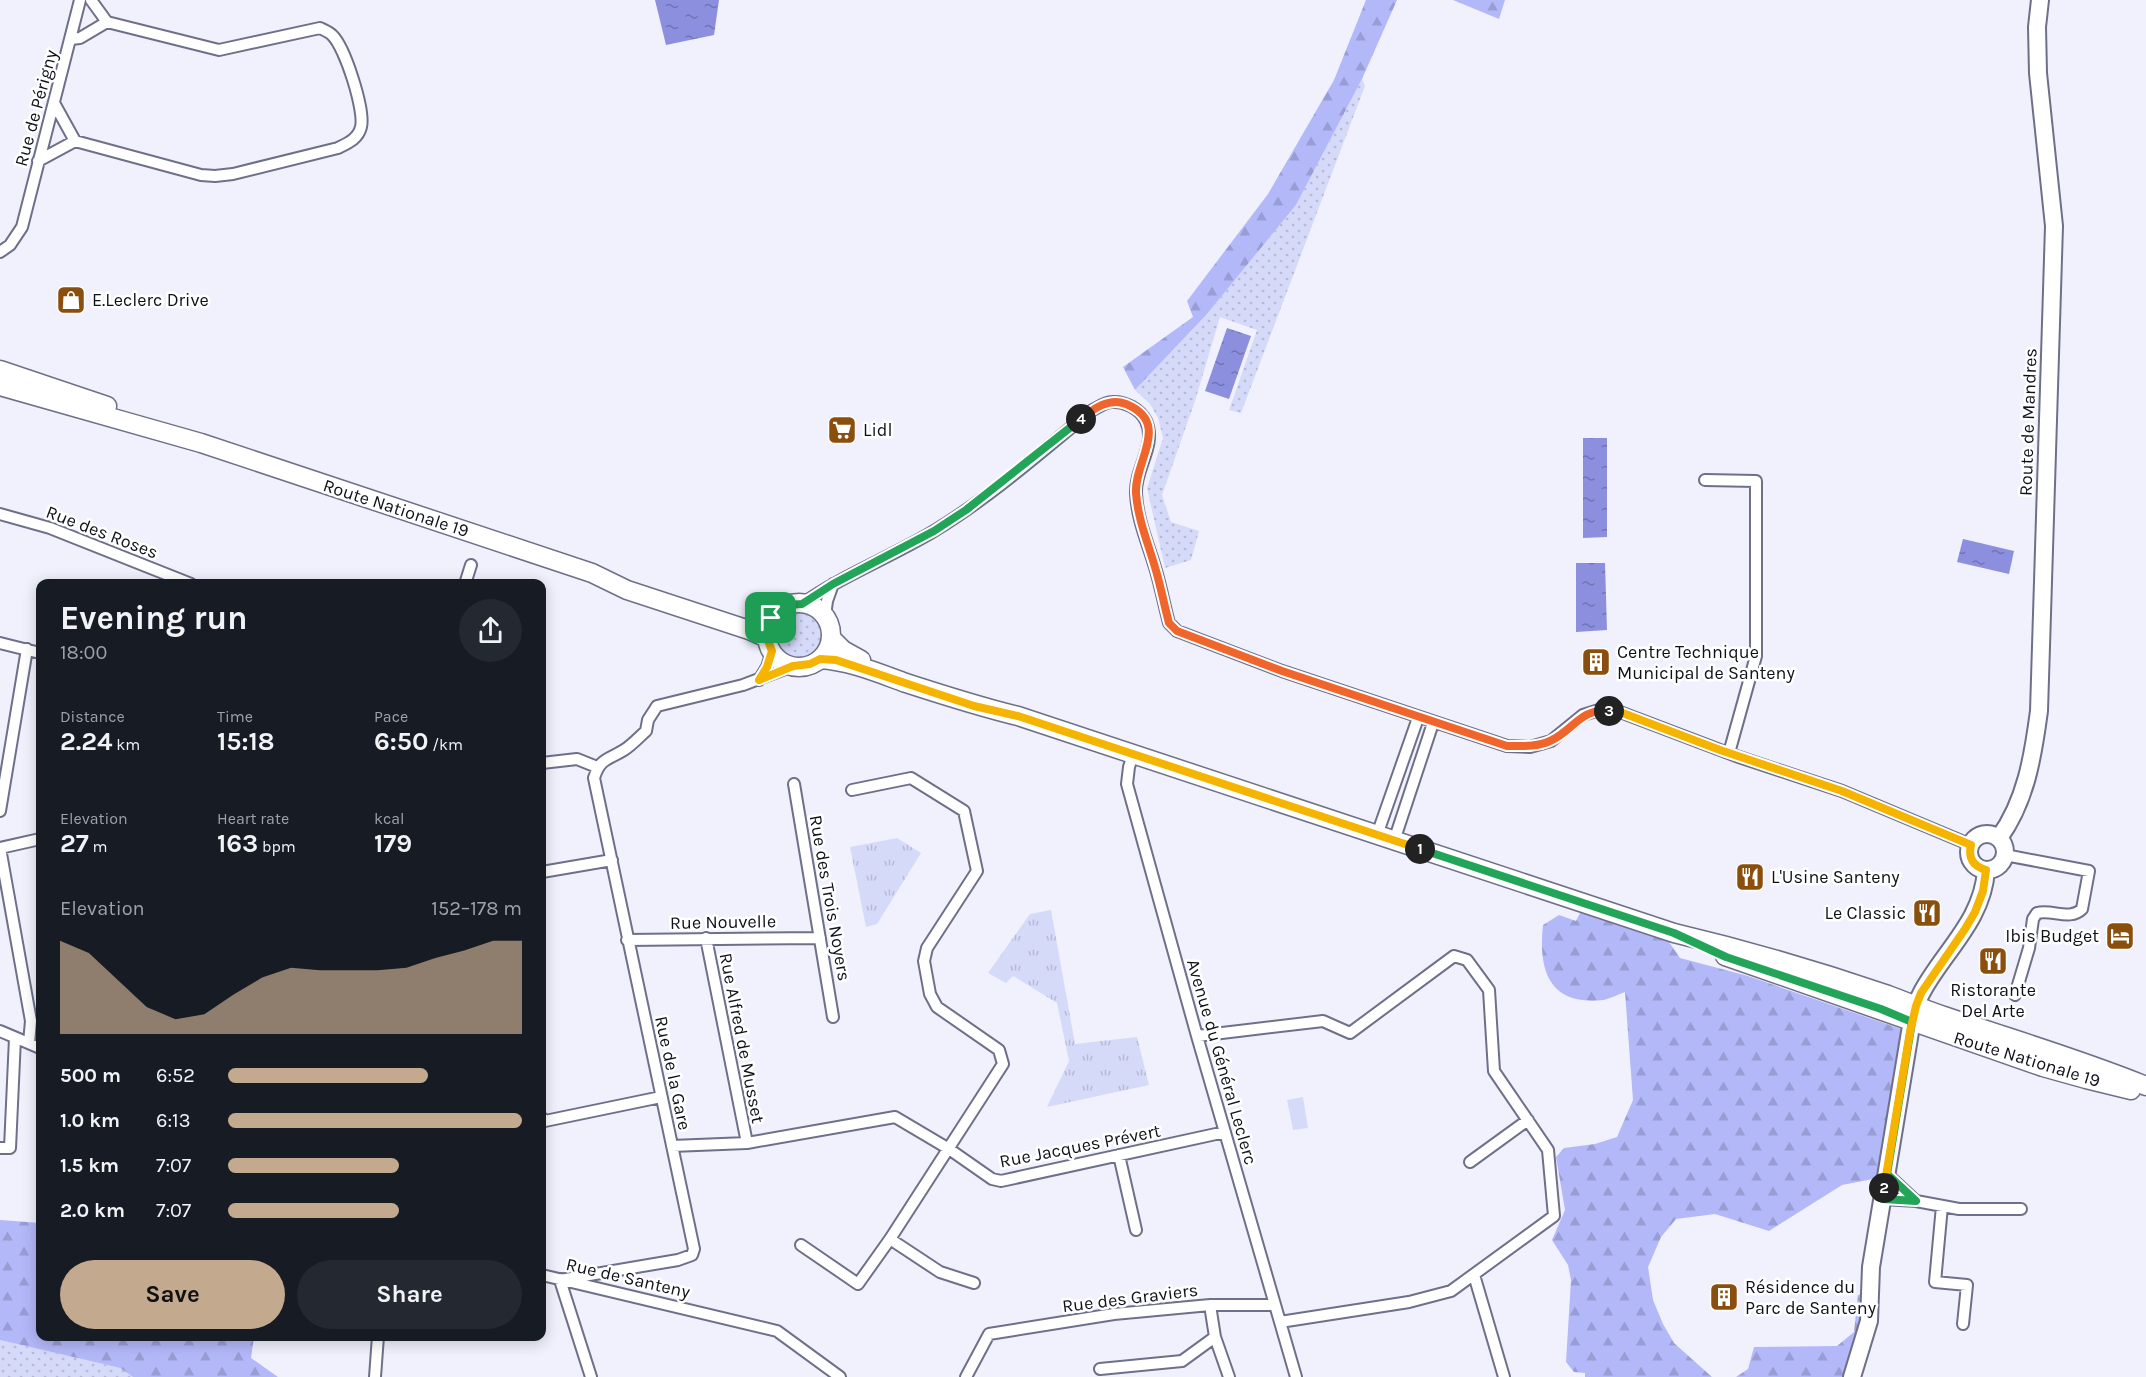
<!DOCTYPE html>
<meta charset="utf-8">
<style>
:root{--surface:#171b24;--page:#242831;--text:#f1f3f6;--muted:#9ea1a6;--accent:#c3a98d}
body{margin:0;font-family:Karla,sans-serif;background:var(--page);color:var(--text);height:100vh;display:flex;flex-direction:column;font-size:22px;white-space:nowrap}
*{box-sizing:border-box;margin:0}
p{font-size:20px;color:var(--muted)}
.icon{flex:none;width:33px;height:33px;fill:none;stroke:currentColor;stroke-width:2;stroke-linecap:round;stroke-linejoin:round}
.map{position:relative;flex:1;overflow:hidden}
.side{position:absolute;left:36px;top:579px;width:510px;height:762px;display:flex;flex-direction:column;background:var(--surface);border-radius:12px;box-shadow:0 3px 15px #0003}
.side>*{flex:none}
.pin{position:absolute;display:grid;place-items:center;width:51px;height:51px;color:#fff;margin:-26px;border-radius:12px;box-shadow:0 3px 9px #0006}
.km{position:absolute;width:30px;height:30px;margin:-15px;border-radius:50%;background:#222;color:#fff;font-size:16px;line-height:30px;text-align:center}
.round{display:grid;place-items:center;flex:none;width:63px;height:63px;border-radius:32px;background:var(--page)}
.head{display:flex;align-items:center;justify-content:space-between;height:102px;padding:0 24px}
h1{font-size:33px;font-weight:700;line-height:45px}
.metrics{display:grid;grid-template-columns:repeat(3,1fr);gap:9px;height:102px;padding:6px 24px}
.metrics div{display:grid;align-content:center}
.metrics b{font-size:26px;font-weight:700}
.metrics small{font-size:16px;font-weight:400}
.metrics p{font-size:16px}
.chart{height:168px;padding:12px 24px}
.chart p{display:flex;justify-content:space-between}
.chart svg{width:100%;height:108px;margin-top:6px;fill:var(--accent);opacity:.7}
.action{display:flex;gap:12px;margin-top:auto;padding:12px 24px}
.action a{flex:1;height:69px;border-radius:36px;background:var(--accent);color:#111;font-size:24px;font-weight:700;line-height:69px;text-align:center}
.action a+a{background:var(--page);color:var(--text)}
ul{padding:0 24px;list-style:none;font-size:20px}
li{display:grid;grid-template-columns:96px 72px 1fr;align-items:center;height:45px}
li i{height:15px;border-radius:8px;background:var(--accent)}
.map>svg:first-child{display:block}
.grass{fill:url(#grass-dots)}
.forest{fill:url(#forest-firs)}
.park{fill:url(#park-tufts)}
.pitch{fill:#d6daf9}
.water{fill:url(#water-ripples)}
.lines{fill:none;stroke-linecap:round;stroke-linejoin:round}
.street-casing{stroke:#6e708a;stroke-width:14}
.secondary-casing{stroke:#6e708a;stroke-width:20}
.primary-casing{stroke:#6e708a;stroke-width:21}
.street{stroke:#fff;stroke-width:10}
.secondary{stroke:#fff;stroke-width:16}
.primary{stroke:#fff;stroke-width:18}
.split-1-casing{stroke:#fff;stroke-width:12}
.split-2-casing{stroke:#fff;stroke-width:12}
.split-3-casing{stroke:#fff;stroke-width:12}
.split-4-casing{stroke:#fff;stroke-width:12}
.split-5-casing{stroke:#fff;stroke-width:12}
.split-1{stroke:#f5b400;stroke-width:8}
.split-2{stroke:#22a559;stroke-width:8}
.split-3{stroke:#f5b400;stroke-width:8}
.split-4{stroke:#f0652b;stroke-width:8}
.split-5{stroke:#22a559;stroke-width:8}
.labels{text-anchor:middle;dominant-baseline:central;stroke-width:5;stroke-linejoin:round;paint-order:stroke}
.street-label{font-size:18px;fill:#0f101a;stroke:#fff}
.poi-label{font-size:18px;fill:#0f101a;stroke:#fff;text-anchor:start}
</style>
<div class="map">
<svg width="2146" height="1377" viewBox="0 0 2146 1377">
<defs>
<pattern id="grass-dots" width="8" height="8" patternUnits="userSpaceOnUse" patternTransform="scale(1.5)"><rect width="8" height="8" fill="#d6daf9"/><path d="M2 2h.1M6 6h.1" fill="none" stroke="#b6bad5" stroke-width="1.8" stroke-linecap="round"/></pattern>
<pattern id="forest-firs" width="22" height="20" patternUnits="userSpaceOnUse" patternTransform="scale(1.5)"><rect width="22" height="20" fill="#b3b8f9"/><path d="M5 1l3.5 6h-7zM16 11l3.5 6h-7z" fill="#999dd5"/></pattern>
<pattern id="park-tufts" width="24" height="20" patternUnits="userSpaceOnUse" patternTransform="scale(1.5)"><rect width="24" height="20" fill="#d6daf9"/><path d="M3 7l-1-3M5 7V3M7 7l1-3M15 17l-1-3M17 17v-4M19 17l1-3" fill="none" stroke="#b6bad5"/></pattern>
<pattern id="water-ripples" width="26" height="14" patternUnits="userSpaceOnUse" patternTransform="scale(1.5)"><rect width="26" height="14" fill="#8b8fde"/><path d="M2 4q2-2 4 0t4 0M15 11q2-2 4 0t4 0" fill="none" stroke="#7073b3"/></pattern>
</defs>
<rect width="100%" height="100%" fill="#f0f1fd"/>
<!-- grass -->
<path class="grass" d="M1362 79 1365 86 1241 413 1229 410 1257 330 1220 317 1195 401 1162 495 1171 522 1199 531 1191 560 1165 568 1147 488 1163 438 1158 418 1150 404 1135 390 1207 314 1296 205Z
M776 635a23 23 0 1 1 46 0a23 23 0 1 1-46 0Z
M0 1340 120 1368 133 1377H0Z"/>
<!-- forest -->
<path class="forest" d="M1366 0H1397L1362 79 1296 205 1207 314 1135 390 1123 367 1193 317 1187 301 1268 194 1334 80Z
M1453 0H1505L1499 19Z
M1582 909 1662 932 1680 958 1748 976 1904 1030 1878 1178 1842 1185 1769 1231 1715 1214 1676 1219 1661 1237 1648 1267 1653 1300 1663 1324 1674 1343 1712 1377H1585V1373L1574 1372 1566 1362 1571 1280 1568 1265 1552 1240 1565 1210 1556 1157 1564 1148 1595 1144 1617 1137 1633 1100 1625 992C1618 994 1610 999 1603 1000 1549 1006 1538 970 1543 925L1559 915 1576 921Z
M0 1220 40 1223V1336L254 1337 251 1358 278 1377H133L120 1368 0 1340Z
M1865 1293 1863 1318 1850 1377H1736L1748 1369 1754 1347 1837 1346 1854 1332 1858 1295Z"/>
<!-- park -->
<path class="park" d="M897 838 921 853 877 924 866 927 850 847Z
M1051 910 1075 1044 1137 1037 1149 1085 1047 1107 1069 1061 1057 1003 1013 976 1006 983 988 973 1030 914Z"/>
<!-- pitch -->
<path class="pitch" d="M1303 1097 1308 1128 1293 1130 1287 1100Z"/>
<!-- water -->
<path class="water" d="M655 0H719L714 35 666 45Z
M1227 328 1251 336 1229 399 1205 391Z
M1583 438H1607V537L1583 538Z
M1963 539 2014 551 2009 574 1957 562Z
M1576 563H1605L1607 630 1576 632Z"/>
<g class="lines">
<!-- street casing -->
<g class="street-casing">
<path id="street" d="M71 39 80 38 107 22
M54 103 75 141
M38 161 75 141 201 175 215 176 233 174 338 148C348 143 358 139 361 127 365 110 345 47 332 35 329 32 324 30 320 28L219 50 107 22 91 0
M0 252 10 245 22 227 80 0
M1705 480 1756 481V656L1729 753
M0 514 50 528 191 584
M465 584 471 565
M802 604C843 575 891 557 934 531 990 497 1040 453 1091 411 1097 408 1105 402 1112 402 1125 401 1140 409 1146 421 1157 445 1135 468 1136 493 1137 522 1151 550 1158 578 1162 593 1165 608 1169 623L1177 631 1282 671 1507 746 1530 747 1551 741 1583 715 1599 710 1620 712 1736 756 1842 791 1971 845
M825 616 827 601 833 584
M0 643 40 653
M759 680 767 667 772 651
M1133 755 1129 767 1127 784 1197 1036 1296 1377
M542 763 577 759 597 767
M794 784 833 1017
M0 811 27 649
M1377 835 1418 718
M1394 841 1433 723
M0 848 31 1021 29 1043
M0 848 40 839
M2005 855 2089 871 2082 909C2070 921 2052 909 2037 913L2033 919 2029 948 2015 995
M542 872 612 860
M706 938 747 1143
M627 940 820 938
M0 1031 40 1048
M1197 1036 1323 1021 1350 1033 1454 956 1467 960 1489 990 1494 1071 1548 1150 1554 1216 1451 1291 1409 1302 1280 1322
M542 1118 545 1121 661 1097
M672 1146 747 1143 895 1117 949 1149 992 1179 1001 1181 1225 1132
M0 1148H10L15 1038
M1119 1155 1136 1230
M1470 1162 1528 1120
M1887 1174 1916 1201
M1883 1199 1916 1201 1959 1209H2021
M1942 1206 1935 1282 1967 1285 1963 1324
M890 1239 940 1272 974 1283
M801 1245 858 1284 890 1239 1003 1064 999 1050 937 1007 930 994 924 961 927 948 977 871 964 811 911 778 852 790
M542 1275 777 1331 840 1377
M1474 1275 1504 1377
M560 1280 678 1260 692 1255 694 1249 594 778C600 758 608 760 624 750 632 745 639 737 646 731L648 720 657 706 743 685 793 666
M560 1280 591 1377
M1210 1305 1215 1337 1229 1377
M1100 1369 1182 1361 1215 1337
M375 1377 378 1336
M966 1377 989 1334 1114 1314 1210 1305H1275"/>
</g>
<!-- secondary casing -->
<g class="secondary-casing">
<path id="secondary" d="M1969 852a18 18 0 1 1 36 0a18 18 0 1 1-36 0Z
M1999 838C2026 801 2033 756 2039 711L2054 226 2038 73 2037 27 2040 0
M1852 1377 1869 1321 1871 1267 1910 1032C1913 1019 1915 1004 1922 992 1944 951 1983 920 1986 870"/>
</g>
<!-- primary casing -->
<g class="primary-casing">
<path id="primary" d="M0 370 107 406
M0 386 201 443 592 573 627 590 749 630 767 638
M767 635a32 32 0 1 1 64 0a32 32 0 1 1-64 0Z
M831 638 843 650 861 660
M820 659C850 661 878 673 906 683 943 695 980 707 1018 716L1674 933C1746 950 1818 971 1888 995 1907 1002 1925 1010 1944 1016 2011 1039 2080 1059 2146 1086
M1725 956 2043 1067 2086 1079 2131 1090"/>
</g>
<!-- street -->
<use href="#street" class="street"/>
<!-- secondary -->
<use href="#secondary" class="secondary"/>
<!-- primary -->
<use href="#primary" class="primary"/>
</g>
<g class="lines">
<!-- split-1 casing -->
<g class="split-1-casing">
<path id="split-1" d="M771 618 768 628 767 638 772 651 767 667 759 680 793 666 810 664 820 659 836 660 974 706 1018 716 1420 849"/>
</g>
<!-- split-2 casing -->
<g class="split-2-casing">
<path id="split-2" d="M1420 849 1674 933 1726 957 1881 1009 1912 1022 1887 1174 1916 1201 1883 1199 1884 1188"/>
</g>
<!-- split-3 casing -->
<g class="split-3-casing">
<path id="split-3" d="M1609 711 1620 712 1720 750 1842 791 1971 845C1968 858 1973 866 1986 870L1983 891 1975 912 1965 929 1921 993 1916 1006 1910 1032 1884 1188"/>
</g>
<!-- split-4 casing -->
<g class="split-4-casing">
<path id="split-4" d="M1081 419C1093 409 1109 397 1126 404 1172 423 1134 461 1136 493 1138 522 1151 550 1158 578 1162 593 1165 608 1169 623L1177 631 1282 671 1507 746C1522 746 1537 747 1550 741 1573 731 1580 708 1609 711"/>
</g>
<!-- split-5 casing -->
<g class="split-5-casing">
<path id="split-5" d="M771 618 778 610 788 605 802 604 833 584 934 531 966 510 1081 419"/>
</g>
<!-- split-1 -->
<use href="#split-1" class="split-1"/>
<!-- split-2 -->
<use href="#split-2" class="split-2"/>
<!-- split-3 -->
<use href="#split-3" class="split-3"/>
<!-- split-4 -->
<use href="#split-4" class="split-4"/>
<!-- split-5 -->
<use href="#split-5" class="split-5"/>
</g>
<!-- icons -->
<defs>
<g id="shop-square" transform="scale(1.5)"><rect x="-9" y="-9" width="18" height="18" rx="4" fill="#8b4f0d" stroke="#fff"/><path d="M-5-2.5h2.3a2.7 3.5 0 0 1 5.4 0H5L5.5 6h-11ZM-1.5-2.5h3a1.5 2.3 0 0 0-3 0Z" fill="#fff"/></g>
<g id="supermarket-square" transform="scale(1.5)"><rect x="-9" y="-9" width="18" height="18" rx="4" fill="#8b4f0d" stroke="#fff"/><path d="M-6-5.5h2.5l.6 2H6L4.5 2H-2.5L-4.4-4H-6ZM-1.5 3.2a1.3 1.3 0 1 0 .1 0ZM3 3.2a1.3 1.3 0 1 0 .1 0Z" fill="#fff"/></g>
<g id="building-square" transform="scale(1.5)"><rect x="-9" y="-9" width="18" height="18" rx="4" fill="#8b4f0d" stroke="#fff"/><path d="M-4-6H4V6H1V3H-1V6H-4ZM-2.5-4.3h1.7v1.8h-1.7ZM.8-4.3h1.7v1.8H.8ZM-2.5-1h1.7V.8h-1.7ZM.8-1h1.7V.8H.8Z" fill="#fff"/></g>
<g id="restaurant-square" transform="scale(1.5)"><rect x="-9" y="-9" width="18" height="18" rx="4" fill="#8b4f0d" stroke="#fff"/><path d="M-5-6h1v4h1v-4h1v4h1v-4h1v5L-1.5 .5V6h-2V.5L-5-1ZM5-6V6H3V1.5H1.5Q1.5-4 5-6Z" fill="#fff"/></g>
<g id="hotel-square" transform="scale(1.5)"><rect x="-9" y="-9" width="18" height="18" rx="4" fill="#8b4f0d" stroke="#fff"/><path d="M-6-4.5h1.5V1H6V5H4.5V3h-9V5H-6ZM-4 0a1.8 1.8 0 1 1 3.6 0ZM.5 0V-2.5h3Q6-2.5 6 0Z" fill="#fff"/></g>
</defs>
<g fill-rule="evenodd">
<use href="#shop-square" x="71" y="300"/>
<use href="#supermarket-square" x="842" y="430"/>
<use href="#building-square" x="1596" y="662"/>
<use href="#restaurant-square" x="1750" y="877"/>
<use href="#restaurant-square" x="1927" y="913"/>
<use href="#hotel-square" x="2120" y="936"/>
<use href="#restaurant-square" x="1993" y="961"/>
<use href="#building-square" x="1724" y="1297"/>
</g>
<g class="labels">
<!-- street labels -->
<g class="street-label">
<text transform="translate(36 108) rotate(-75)">Rue de Périgny</text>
<text transform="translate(2028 422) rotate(-88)">Route de Mandres</text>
<text transform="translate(396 508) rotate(18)">Route Nationale 19</text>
<text transform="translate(102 532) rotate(21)">Rue des Roses</text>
<text transform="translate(830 898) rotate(80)">Rue des Trois Noyers</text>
<text transform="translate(723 922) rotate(-1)">Rue Nouvelle</text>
<text transform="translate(742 1038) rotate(79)">Rue Alfred de Musset</text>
<text transform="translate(2027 1059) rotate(17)">Route Nationale 19</text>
<text transform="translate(1222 1062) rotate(74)">Avenue du Général Leclerc</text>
<text transform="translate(673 1073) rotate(78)">Rue de la Gare</text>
<text transform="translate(1080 1146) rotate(-11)">Rue Jacques Prévert</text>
<text transform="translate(628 1278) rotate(13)">Rue de Santeny</text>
<text transform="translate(1130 1298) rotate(-7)">Rue des Graviers</text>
</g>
<!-- poi labels -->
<g class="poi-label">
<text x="92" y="300">E.Leclerc Drive</text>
<text x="863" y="430">Lidl</text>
<text x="1617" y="652">Centre Technique<tspan x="1617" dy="21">Municipal de Santeny</tspan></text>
<text x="1771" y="877">L'Usine Santeny</text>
<text x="1906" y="913" text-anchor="end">Le Classic</text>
<text x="2099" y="936" text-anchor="end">Ibis Budget</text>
<text x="1993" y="990" text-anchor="middle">Ristorante<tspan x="1993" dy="21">Del Arte</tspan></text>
<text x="1745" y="1287">Résidence du<tspan x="1745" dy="21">Parc de Santeny</tspan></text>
</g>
</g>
</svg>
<div class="pin" style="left:771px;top:618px;background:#1e9e55"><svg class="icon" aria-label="arrive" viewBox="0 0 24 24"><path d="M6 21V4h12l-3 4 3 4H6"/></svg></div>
<b class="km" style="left:1420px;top:849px">1</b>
<b class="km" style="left:1884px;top:1188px">2</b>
<b class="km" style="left:1609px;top:711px">3</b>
<b class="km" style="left:1081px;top:419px">4</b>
<section class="side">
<div class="head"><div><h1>Evening run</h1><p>18:00</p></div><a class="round"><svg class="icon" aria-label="share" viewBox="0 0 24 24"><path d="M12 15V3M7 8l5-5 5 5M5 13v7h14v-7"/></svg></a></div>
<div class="metrics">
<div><p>Distance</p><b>2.24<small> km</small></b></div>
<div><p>Time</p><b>15:18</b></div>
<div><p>Pace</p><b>6:50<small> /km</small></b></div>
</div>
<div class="metrics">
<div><p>Elevation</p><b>27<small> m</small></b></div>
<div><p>Heart rate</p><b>163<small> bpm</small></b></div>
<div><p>kcal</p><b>179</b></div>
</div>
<div class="chart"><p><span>Elevation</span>152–178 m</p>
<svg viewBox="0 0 160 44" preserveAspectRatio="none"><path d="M0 44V6L10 11L20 22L30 33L40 38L50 36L60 28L70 21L80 17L90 18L100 18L110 18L120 17L130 13L140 10L150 6L160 6V44z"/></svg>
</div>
<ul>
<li><b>500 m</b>6:52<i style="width:68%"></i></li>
<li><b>1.0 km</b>6:13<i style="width:100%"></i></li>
<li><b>1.5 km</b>7:07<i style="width:58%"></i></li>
<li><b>2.0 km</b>7:07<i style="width:58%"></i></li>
</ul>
<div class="action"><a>Save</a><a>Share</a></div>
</section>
</div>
